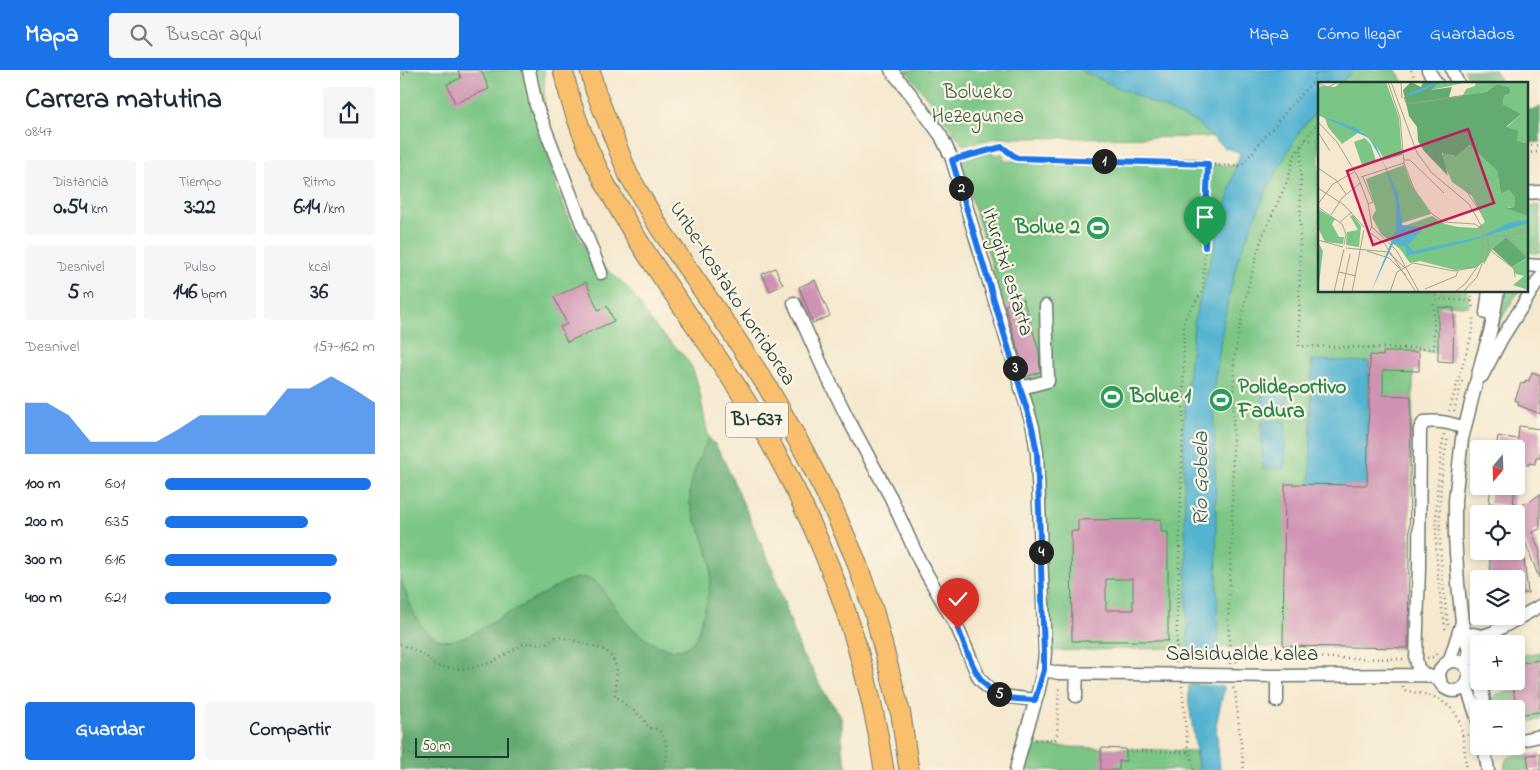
<!DOCTYPE html>
<html lang="es">
<meta charset="utf-8">
<style>
:root{--surface:#fff;--page:#f6f6f7;--text:#1f2937;--muted:#747a83;--accent:#1a73e8}
body{margin:0;font-family:"Indie Flower",sans-serif;background:var(--page);color:var(--text);height:100vh;display:flex;flex-direction:column;font-size:19px;white-space:nowrap}
*{box-sizing:border-box;margin:0}
p{font-size:16px;color:var(--muted)}
.icon{flex:none;width:28px;height:28px;fill:none;stroke:currentColor;stroke-width:2;stroke-linecap:round;stroke-linejoin:round}
.map{position:relative;flex:1;overflow:hidden}
.details{display:flex;flex-direction:column;background:var(--surface);width:400px}
.details>*{flex:none}
.needle{width:32px;rotate:199deg}
.controls{position:absolute;left:1070px;top:370px;display:grid;gap:10px}
.controls a{display:grid;place-items:center;width:55px;height:55px;border-radius:5px;background:var(--surface);box-shadow:0 2px 8px #0003;font-size:25px}
.scale{position:absolute;left:15px;bottom:12px;width:94px;box-sizing:border-box;padding-left:5px;border:2px solid #1f3d34;border-top:0;font-size:14px;line-height:18px;white-space:nowrap;color:#1f3d34;-webkit-text-stroke:4px #fcf5e5;paint-order:stroke}
.pin{position:absolute;display:grid;place-items:center;width:42px;height:42px;color:#fff;margin:-51px -21px;border-radius:50% 50% 50% 0;rotate:-45deg;box-shadow:0 0 5px #0007}
.pin .icon{rotate:45deg}
.km{position:absolute;width:25px;height:25px;margin:-12px;border-radius:50%;background:#222;color:#fff;font-size:14px;line-height:25px;text-align:center}
.round{display:grid;place-items:center;flex:none;width:52px;height:52px;border-radius:5px;background:var(--page)}
.overview{display:flex;align-items:center;justify-content:space-between;height:85px;padding:0 25px}
h1{font-size:28px;font-weight:700;line-height:38px}
.stats{display:grid;grid-template-columns:repeat(3,1fr);gap:8px;height:85px;padding:5px 25px}
.stats div{display:grid;align-content:center;border-radius:5px;background:var(--page);text-align:center}
.stats b{font-size:21px;font-weight:700}
.stats small{font-size:14px;font-weight:400}
.stats p{font-size:14px}
.chart{height:140px;padding:10px 25px}
.chart p{display:flex;justify-content:space-between}
.chart svg{width:100%;height:90px;margin-top:5px;fill:var(--accent);opacity:.7}
.action{display:flex;gap:10px;margin-top:auto;padding:10px 25px}
.action a{flex:1;height:58px;border-radius:5px;background:var(--accent);color:#fff;font-size:20px;font-weight:700;line-height:58px;text-align:center}
.action a+a{background:var(--page);color:var(--text)}
ul{padding:0 25px;list-style:none;font-size:16px}
li{display:grid;grid-template-columns:80px 60px 1fr;align-items:center;height:38px}
li i{height:12px;border-radius:6px;background:var(--accent)}
header{display:flex;align-items:center;gap:30px;box-sizing:border-box;height:70px;padding:0 25px;background:var(--accent);color:#fff}
header strong{font-size:24px}
nav{display:flex;gap:28px;margin-inline-start:auto;font-size:18px}
.search{width:350px;height:45px;background:var(--page);display:flex;align-items:center;gap:12px;box-sizing:border-box;padding:0 18px;border-radius:5px;color:var(--muted);font-size:19px}
main{display:flex;flex:1;min-height:0}
.map>svg:first-child{display:block}
.green{fill:#7bc685;stroke:#4d825c}
.forest{fill:#64ab72;stroke:#427453}
.water{fill:#53b3d1;stroke:#397882}
.pier{fill:#f5e8ce}
.building{fill:#cf92b2;fill-rule:evenodd}
.lines{fill:none;stroke-linecap:round;stroke-linejoin:round}
.minor-casing{stroke:#6a796a;stroke-width:15}
.highway-casing{stroke:#6a796a;stroke-width:21}
.path{stroke:#6a796a;stroke-width:2.5;stroke-dasharray:1 4;stroke-linecap:butt}
.minor{stroke:#fff;stroke-width:12}
.highway{stroke:#f9bf6c;stroke-width:19}
.route-casing{stroke:#fff;stroke-width:10}
.route{stroke:#1a73e8;stroke-width:6}
.labels{text-anchor:middle;dominant-baseline:central;stroke-width:4.5;stroke-linejoin:round;paint-order:stroke}
.shield{fill:#fcf5e5;stroke:#617469;stroke-width:1}
.shield-label{font-size:20px;font-weight:bold;fill:#1f3d34}
.park-label{font-size:21px;fill:#365f48;stroke:#fcf5e5}
.leisure-label{font-size:21px;font-weight:bold;fill:#27864d;stroke:#fcf5e5;text-anchor:start}
.street-label{font-size:21px;fill:#1f3d34;stroke:#fcf5e5}
.water-label{font-size:22px;font-style:italic;fill:#2c5a5b;stroke:#fcf5e5}
.inset-river{fill:none;stroke:#53b3d1;stroke-width:2.5}
.inset-road{fill:none;stroke:#9fa490;stroke-width:1}
.view{fill:#c2185b;fill-opacity:0.15;stroke:#c2185b;stroke-width:2.5}
.inset-edge{fill:none;stroke:#1f3d34;stroke-width:2.5}
</style>
<header>
<strong>Mapa</strong>
<div class="search"><svg class="icon" aria-label="search" viewBox="0 0 24 24"><circle cx="10" cy="10" r="6"/><path d="M15 15l6 6"/></svg>Buscar aquí</div>
<nav><a>Mapa</a><a>Cómo llegar</a><a>Guardados</a></nav>
</header>
<main>
<section class="details">
<div class="overview"><div><h1>Carrera matutina</h1><p>08:47</p></div><a class="round"><svg class="icon" aria-label="share" viewBox="0 0 24 24"><path d="M12 15V3M7 8l5-5 5 5M5 13v7h14v-7"/></svg></a></div>
<div class="stats">
<div><p>Distancia</p><b>0.54<small> km</small></b></div>
<div><p>Tiempo</p><b>3:22</b></div>
<div><p>Ritmo</p><b>6:14<small> /km</small></b></div>
</div>
<div class="stats">
<div><p>Desnivel</p><b>5<small> m</small></b></div>
<div><p>Pulso</p><b>146<small> bpm</small></b></div>
<div><p>kcal</p><b>36</b></div>
</div>
<div class="chart"><p><span>Desnivel</span>157–162 m</p>
<svg viewBox="0 0 160 44" preserveAspectRatio="none"><path d="M0 44V19L10 19L20 25L30 38L40 38L50 38L60 38L70 32L80 25L90 25L100 25L110 25L120 12L130 12L140 6L150 12L160 19V44z"/></svg>
</div>
<ul>
<li><b>100 m</b>6:01<i style="width:98%"></i></li>
<li><b>200 m</b>6:35<i style="width:68%"></i></li>
<li><b>300 m</b>6:16<i style="width:82%"></i></li>
<li><b>400 m</b>6:21<i style="width:79%"></i></li>
</ul>
<div class="action"><a>Guardar</a><a>Compartir</a></div>
</section>
<div class="map">
<svg width="1140" height="700" viewBox="0 0 1140 700">
<rect width="100%" height="100%" fill="#fcf5e5"/>
<filter id="ink" filterUnits="userSpaceOnUse"><feTurbulence type="fractalNoise" baseFrequency=".02" numOctaves="2"/><feDisplacementMap in="SourceGraphic" scale="10" xChannelSelector="R" yChannelSelector="G"/><feConvolveMatrix kernelMatrix="1 2 1 2 8 2 1 2 1" color-interpolation-filters="sRGB"/></filter>
<filter id="wash" filterUnits="userSpaceOnUse"><feTurbulence type="fractalNoise" baseFrequency=".0096" numOctaves="4" result="noise"/><feDisplacementMap in="SourceGraphic" scale="20" xChannelSelector="R" yChannelSelector="G"/><feGaussianBlur stdDeviation="1.12" result="paint"/><feColorMatrix in="noise" values="0 0 0 0 0 0 0 0 0 0 0 0 0 0 0 0 0 1.4 0 .05"/><feComposite in="paint" operator="in"/></filter>
<g filter="url(#wash)">
<rect width="100%" height="100%" fill="#f5e8ce"/>
<!-- green -->
<path class="green" d="M0 0H144C145 20 144 41 145 61 147 98 166 153 189 181 199 194 213 204 225 215 236 227 244 242 254 255 265 270 284 281 292 298 302 320 302 345 309 368 301 383 287 415 290 433 292 443 297 453 301 462 305 474 311 486 311 499 311 521 303 545 297 566 289 579 279 583 264 578 244 571 228 558 216 540 209 529 203 517 192 509 174 516 157 523 139 530 130 533 122 536 114 540 98 548 84 560 67 567 22 584 11 538 0 505Z
M506 0H996L1004 14H919V221H1068L1069 236 1039 235 1038 283 1014 281 1010 416 1008 578 818 577 650 581 640 381 626 307 560 91 593 81V85L603 84 604 91 808 94 831 96 894 67 596 68 563 75Z
M1137 135 1140 136V182L1135 183 1126 181V137Z
M1105 221H1119L1106 241 1096 262Z
M1140 582V590L1116 594V586Z
M1113 621 1115 630 1113 639H1095L1093 627 1096 624Z
M1140 642V650L1116 653V645Z
M635 676 795 681 799 700H624L625 686Z
M1127 684 1129 700H1105C1102 685 1115 685 1127 684Z"/>
<!-- forest -->
<path class="forest" d="M1064 0H1095L1102 14H1072Z
M1140 37V72L1126 73V39L1130 40Z
M309 368 315 374 324 390 373 500 402 585 413 600 423 621 440 644 442 652V680L448 700H0V505C6 523 17 565 39 570 49 572 57 569 66 567L165 512C177 507 186 505 197 513 221 541 227 565 265 578 280 583 289 579 297 566 303 545 311 521 311 499 311 486 305 474 301 462 297 453 292 443 290 433 287 414 300 384 309 368Z"/>
<!-- water -->
<path class="water" d="M679 0H953L940 14H919V39L901 59 867 119 838 189 825 244 814 317 818 577 826 594 825 615 816 655 820 700H799L789 634 783 355 795 247 840 82 825 78 795 52Z
M912 290 969 292 967 415H910Z
M862 322H887V346H862Z
M862 351H885V398H862Z"/>
<!-- pier -->
<path class="pier" d="M785 586 790 590H820L825 586 828 593 827 619 823 615 792 614 786 619Z"/>
<g id="blocks">
<!-- building -->
<path class="building" d="M58 0H81L89 19 55 33 47 14 61 8Z
M375 198 383 215 370 221 362 204Z
M415 210 430 246 413 253 399 217Z
M186 212 198 240 207 236 214 251 167 272 160 257 167 254 154 227Z
M623 229 639 281 640 302 626 307 605 235Z
M1038 237 1054 238 1053 292 1038 291Z
M983 282H1019V301L983 300V325L1011 326 1008 578 883 576 885 414 967 415 970 285 983 286Z
M1132 302 1140 305V344L1118 335 1119 332 1115 330 1121 313 1124 314 1126 310 1129 311Z
M1119 356 1140 359V388H1136L1135 394 1129 393V395L1116 393V379H1096L1098 366 1118 369Z
M1091 416H1115L1113 436 1089 433Z
M1140 424V459L1132 462 1140 482 1139 508 1123 466 1116 468V439L1127 432 1128 433Z
M761 449V462H768V571H672L671 461H678V450ZM706 509H733V540H706Z
M1089 481H1123L1128 523 1116 524V509H1091Z
M1140 590V642L1116 645V639H1097L1096 635 1115 630 1112 611H1116V594Z
M701 678 726 679V691H719V700H701Z
M1140 684V700H1129L1127 685Z"/>
</g>
</g>
<g filter="url(#ink)">
<use href="#blocks" fill-opacity="0" stroke="#6a796a" stroke-width="1"/>
<g class="lines">
<!-- minor casing -->
<g class="minor-casing">
<path id="minor" d="M129 0 136 35 201 203
M491 0 513 27 541 66 552 89 633 357 637 383 645 583C642 623 624 661 616 700
M1028 0 1037 14
M1052 0 1058 14
M1126 123 1140 122
M1126 195 1140 196
M394 233 423 298 447 347 491 428 520 492 558 559 579 608 589 619 602 626 635 630
M1086 243 1089 221
M1082 306 1102 268 1140 208
M621 318 648 311 646 236
M1073 564 1082 566 1092 563 1140 536
M1074 572 1079 599
M1039 606a15 15 0 1 1 30 0a15 15 0 1 1-30 0Z
M1049 592 1062 552
M1065 594 1069 586 1068 576 1062 552 1058 513 1055 466V430L1062 369 1082 289 1091 259 1098 221
M644 600 659 603 877 606 1025 605 1040 609
M1025 605 1018 598 1016 589 1019 498 1020 359 1024 352C1039 350 1050 353 1065 358
M877 606V631
M1081 611 1085 639
M1066 615 1079 653
M676 626 677 603
M1116 671 1140 666
M1084 676 1088 700"/>
</g>
<!-- highway casing -->
<g class="highway-casing">
<path id="highway" d="M163 0C190 127 281 226 347 333 416 445 465 569 484 700
M190 0 195 20 228 104 259 157 328 257 367 316 405 383 432 436 455 488 474 542 501 645 509 700"/>
</g>
<!-- path -->
<path class="path" d="M1011 0 1018 14
M0 8 9 0
M905 70H919
M901 75 899 276 1034 279V234L1038 229 1072 231
M1126 76 1140 75
M1126 83 1140 82
M564 87 601 77 617 88 841 96 893 33 914 11 916 0
M1035 221 1038 229
M1071 221 1073 240
M1049 341 1073 260V245
M1054 341 1063 308
M1044 364C1033 430 1033 496 1046 562
M1048 555C1041 505 1037 454 1042 404 1043 392 1046 379 1048 366
M0 574 12 579 26 586 34 595 55 599 71 598 93 592 125 573 145 574 156 567 170 569 205 580 213 588 217 601 215 625C224 637 243 643 248 657 250 658 253 658 256 659 269 666 269 689 262 700
M1027 588 1034 587 1039 581
M837 592 830 586 828 550 832 462 834 288 848 217 861 170 888 109 894 86 919 51
M776 593 783 355 784 253C787 241 796 233 803 221L808 94
M830 594V586L1004 589
M782 616 788 682
M1003 616 1004 620C1014 623 1024 623 1034 627 1041 630 1051 637 1055 643 1064 656 1064 685 1067 700
M833 618 835 621 844 700
M1062 665 1075 664
M635 670 655 669 657 666 659 615
M0 680 50 700
M726 681 788 682 792 687 794 700"/>
<!-- minor -->
<use href="#minor" class="minor"/>
<!-- highway -->
<use href="#highway" class="highway"/>
</g>
</g>
<g class="lines" filter="url(#ink)">
<!-- route casing -->
<g class="route-casing">
<path id="route" d="M558 559C568 582 575 615 601 626 610 630 625 629 635 630L644 600V583L637 383 632 357 552 90 602 77 617 88 808 94 805 177"/>
</g>
<!-- route -->
<use href="#route" class="route"/>
</g>
<!-- icons -->
<defs>
<g id="stadium-disc" transform="scale(1.25)"><circle r="9.5" fill="#2e9e5b" stroke="#fcf5e5"/><path d="M0-5a6.5 5 0 1 0 0 10a6.5 5 0 1 0 0-10ZM-3.5-1.8h7v3.6h-7Z" fill="#fff"/></g>
</defs>
<g fill-rule="evenodd">
<use href="#stadium-disc" x="698" y="158"/>
<use href="#stadium-disc" x="712" y="327"/>
<use href="#stadium-disc" x="821" y="330"/>
</g>
<g class="labels">
<!-- shield labels -->
<rect class="shield" x="326" y="332.5" width="62" height="35" rx="4"/>
<g class="shield-label">
<text x="357" y="350">BI-637</text>
</g>
<!-- park labels -->
<g class="park-label">
<text x="578" y="23">Bolueko<tspan x="578" dy="24">Hezegunea</tspan></text>
</g>
<!-- leisure labels -->
<g class="leisure-label">
<text x="680" y="158" text-anchor="end">Bolue 2</text>
<text x="838" y="318">Polideportivo<tspan x="838" dy="24">Fadura</tspan></text>
<text x="730" y="327">Bolue 1</text>
</g>
<!-- street labels -->
<g class="street-label">
<text transform="translate(607 202) rotate(73)">Iturgitxi estarta</text>
<text transform="translate(332 224) rotate(57)">Uribe-Kostako korridorea</text>
<text x="842" y="585">Salsidualde kalea</text>
</g>
<!-- water labels -->
<g class="water-label">
<text transform="translate(802 409) rotate(-90)">Río Gobela</text>
</g>
</g>
<!-- overview -->
<g transform="translate(918 12)">
<rect width="210" height="210" fill="#f5e8ce"/>
<path d="M23 0H68L81 36 84 73 67 78 58 64 43 49 24 62 10 45 7 36 0 33V7L3 4 17 5ZM123 0H150L113 8ZM158 0H210V68L206 60 201 61 188 46 203 32 185 22 186 14 193 11 191 5 179 2 168 10 146 13 148 7 157 4ZM47 56 53 63 58 79 44 83 36 60ZM153 63 179 89 183 112 191 108 197 116V125H189L210 134V208L195 203 206 194 198 192 194 185 208 177 188 155 174 167 168 179 156 186 137 188 102 179 92 181 82 167 63 152 54 135 58 128 48 97 86 83 94 104 113 132 84 141 80 146 114 134 127 142 140 145 159 146 167 140 154 114 134 100 125 80V70L136 74ZM0 127 17 137 14 142 21 155H26L25 162 7 160 0 146ZM35 133 43 144 41 165 28 163 29 150 40 148 32 134ZM0 160 5 169 0 209Z" fill="#7bc685"/>
<path d="M93 0 103 5 105 0H123L113 8 134 5 131 15 168 10 179 2 191 5 193 11 186 14 185 22 203 32 188 45 200 49 199 59 208 61 210 68V134L187 126 197 125V116L191 108 183 112 179 89 152 63 138 74 124 71 130 94 106 69 100 59 99 45 91 34 85 8ZM188 155 209 176 194 185 174 167Z" fill="#64ab72"/>
<path d="M0 33 38 46 49 54 58 64 80 112 84 143 106 146 90 163 95 169 161 155 193 140 210 138V141L149 160 89 174 87 164 75 162 53 210 78 148V117L66 82 51 56Z" fill="#53b3d1"/>
<path class="inset-river" d="M91 13 121 0"/>
<path class="inset-road" d="M70 0 82 36 86 81 96 107 114 132 126 140 157 142 166 148 171 165 166 182M73 0 99 71 114 91 151 122 164 145 165 165 162 181 148 201 137 210M83 0 84 16M0 1 10 5 20 0M86 15 88 21H97L145 14 147 10M0 40 19 60 40 95 50 121 54 145 51 150M0 50 12 69M86 78H92L126 111M0 86 19 99 28 112M43 95 86 81M45 95 55 120 50 122M0 106 26 123 46 145M147 107 163 131M0 122 15 102 36 90M0 125 24 142 28 152 26 163M13 133 24 116 42 101M22 140 34 130M54 145 79 169 101 210M51 150 66 161 98 210M169 153 189 154 210 150M189 154 210 175M0 158 25 165M28 166 70 170 87 186M171 167 196 187 197 195M49 169 71 176 88 193M21 190 38 194M107 207 138 194 140 189M16 210 26 167M24 210 32 172M34 210 46 148M72 210 79 190 95 181 136 189 158 185M145 210 159 195 164 182"/>
<path class="view" d="M150 47 176 121 55 163 29 89Z"/>
<rect width="210" height="210" class="inset-edge"/>
</g>
</svg>
<div class="controls">
<a><svg class="needle" viewBox="-14 -14 28 28"><path d="M0-13l5 13h-10z" fill="#e53935"/><path d="M0 13l5-13h-10z" fill="#747a83"/></svg></a>
<a><svg class="icon" aria-label="locate" viewBox="0 0 24 24"><circle cx="12" cy="12" r="6"/><path d="M12 2v4M12 18v4M2 12h4M18 12h4"/></svg></a>
<a><svg class="icon" aria-label="layers" viewBox="0 0 24 24"><path d="M12 4l9 5-9 5-9-5zM3 14l9 5 9-5"/></svg></a>
<a>+</a>
<a>−</a>
</div>
<div class="scale">50 m</div>
<div class="pin" style="left:805px;top:177px;background:#1e9e55"><svg class="icon" aria-label="arrive" viewBox="0 0 24 24"><path d="M6 21V4h12l-3 4 3 4H6"/></svg></div>
<div class="pin" style="left:558px;top:559px;background:#d93025"><svg class="icon" aria-label="check" viewBox="0 0 24 24"><path d="M5 12l5 5 9-10"/></svg></div>
<b class="km" style="left:704px;top:91px">1</b>
<b class="km" style="left:561px;top:118px">2</b>
<b class="km" style="left:615px;top:298px">3</b>
<b class="km" style="left:641px;top:482px">4</b>
<b class="km" style="left:599px;top:624px">5</b>
</div>
</main>
